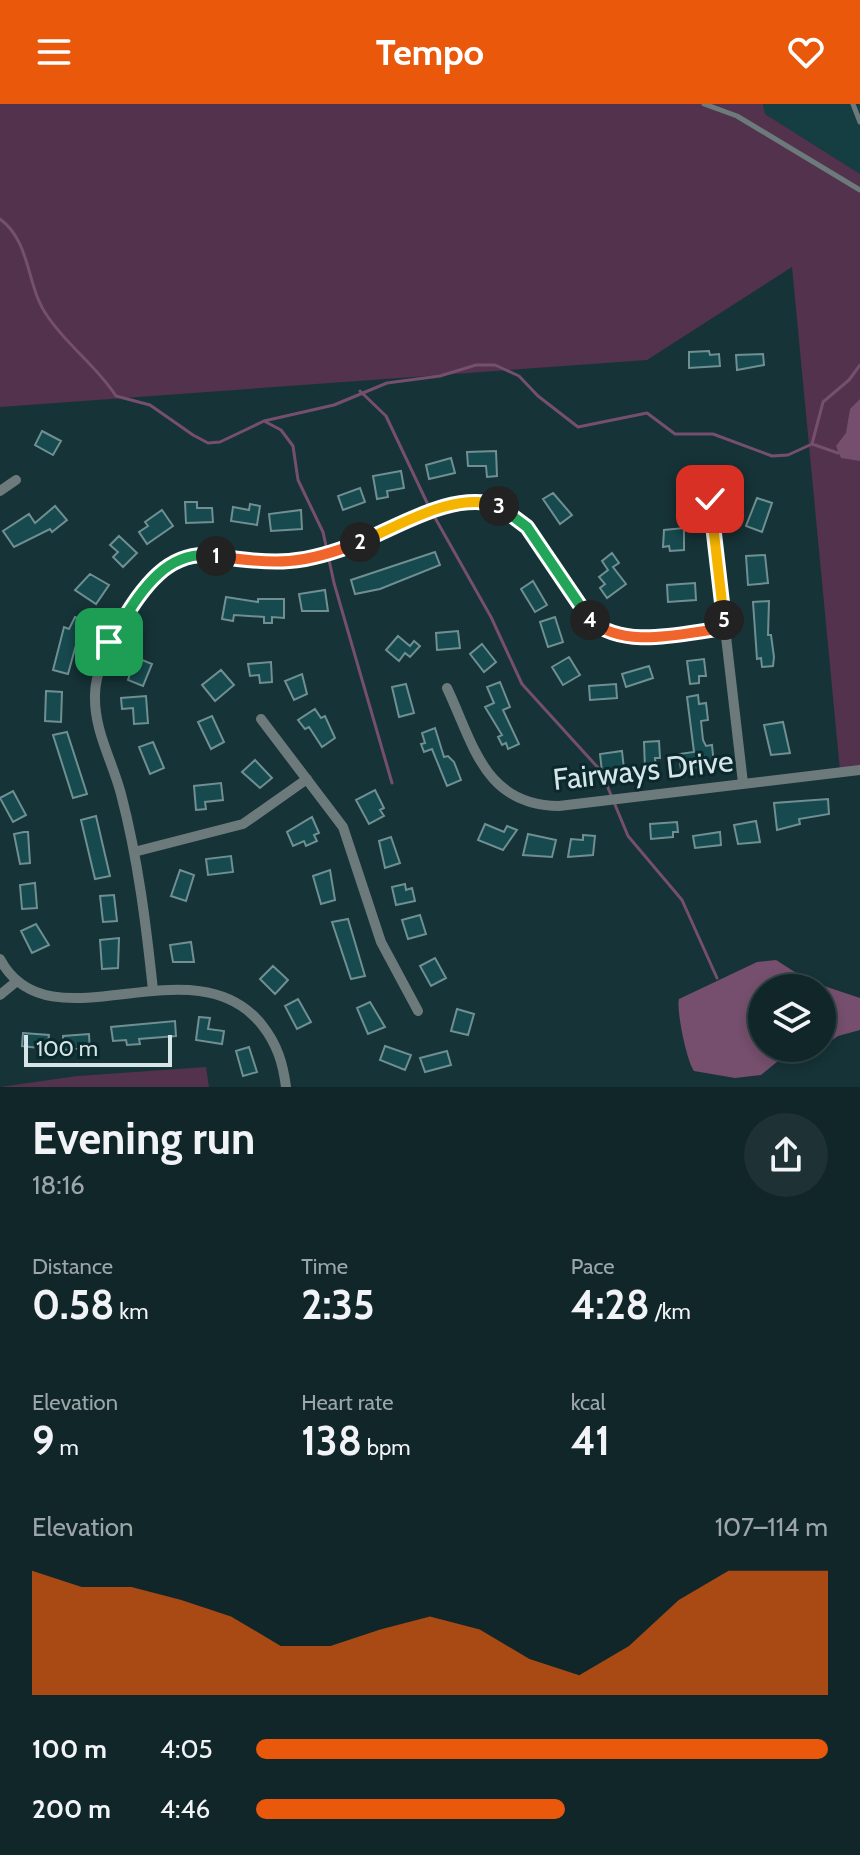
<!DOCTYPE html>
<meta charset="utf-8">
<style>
:root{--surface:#102629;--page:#1e3235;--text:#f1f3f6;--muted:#9ca5a8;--line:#304346;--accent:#ea580c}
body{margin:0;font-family:Cabin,sans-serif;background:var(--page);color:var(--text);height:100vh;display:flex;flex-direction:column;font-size:30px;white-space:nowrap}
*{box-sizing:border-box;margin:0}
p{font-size:26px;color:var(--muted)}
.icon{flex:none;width:44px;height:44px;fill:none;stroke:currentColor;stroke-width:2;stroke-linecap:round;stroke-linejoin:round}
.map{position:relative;height:983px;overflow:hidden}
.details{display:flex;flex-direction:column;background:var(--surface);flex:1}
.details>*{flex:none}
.buttons{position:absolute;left:748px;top:870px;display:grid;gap:16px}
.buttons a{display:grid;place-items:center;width:88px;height:88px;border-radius:50%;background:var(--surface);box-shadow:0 4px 12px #0003,0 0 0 2px var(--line);font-size:40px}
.scale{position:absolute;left:24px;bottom:20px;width:148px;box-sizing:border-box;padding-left:8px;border:4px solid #d6e6e8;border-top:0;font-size:22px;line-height:28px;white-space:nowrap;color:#d6e6e8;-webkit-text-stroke:6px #0b292c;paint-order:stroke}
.pin{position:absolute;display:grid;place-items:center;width:68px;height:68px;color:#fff;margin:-34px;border-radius:16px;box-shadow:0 4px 12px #0006}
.km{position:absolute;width:40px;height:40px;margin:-20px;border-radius:50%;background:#222;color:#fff;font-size:22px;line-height:40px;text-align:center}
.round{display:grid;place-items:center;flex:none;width:84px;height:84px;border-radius:42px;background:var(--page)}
.headline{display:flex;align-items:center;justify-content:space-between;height:136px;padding:0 32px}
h1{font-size:44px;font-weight:800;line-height:60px}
.stats{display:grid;grid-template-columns:repeat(3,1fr);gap:12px;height:136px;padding:8px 32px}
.stats div{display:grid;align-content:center}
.stats b{font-size:40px;font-weight:800}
.stats small{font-size:22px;font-weight:400}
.stats p{font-size:22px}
.chart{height:224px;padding:16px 32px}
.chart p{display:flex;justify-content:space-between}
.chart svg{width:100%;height:144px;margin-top:8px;fill:var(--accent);opacity:.7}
ul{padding:0 32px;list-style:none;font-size:26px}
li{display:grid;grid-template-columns:128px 96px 1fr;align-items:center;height:60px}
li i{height:20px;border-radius:10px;background:var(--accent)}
header{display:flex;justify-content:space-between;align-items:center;height:104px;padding:0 32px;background:var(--accent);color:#fff;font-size:36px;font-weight:800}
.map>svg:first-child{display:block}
.built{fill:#153e42}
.green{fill:#52324c}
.water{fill:#754f6d}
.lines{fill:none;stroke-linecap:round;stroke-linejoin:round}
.stream{stroke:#754f6d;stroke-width:3}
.building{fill:#174a4f;stroke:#6f8f92;stroke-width:2}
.service{stroke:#6d7a7c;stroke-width:5}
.minor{stroke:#6d7a7c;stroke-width:10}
.split-1-casing{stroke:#fff;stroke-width:16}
.split-2-casing{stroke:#fff;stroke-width:16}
.split-3-casing{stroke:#fff;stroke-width:16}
.split-4-casing{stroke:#fff;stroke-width:16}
.split-5-casing{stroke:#fff;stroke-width:16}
.split-6-casing{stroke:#fff;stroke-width:16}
.split-1{stroke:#22a559;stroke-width:10}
.split-2{stroke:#f0652b;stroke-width:10}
.split-3{stroke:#f5b400;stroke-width:10}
.split-4{stroke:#22a559;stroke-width:10}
.split-5{stroke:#f0652b;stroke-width:10}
.split-6{stroke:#f5b400;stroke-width:10}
.labels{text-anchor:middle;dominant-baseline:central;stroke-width:6;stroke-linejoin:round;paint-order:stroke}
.street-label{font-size:30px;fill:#d6e6e8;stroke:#0b292c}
</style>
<header><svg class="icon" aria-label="menu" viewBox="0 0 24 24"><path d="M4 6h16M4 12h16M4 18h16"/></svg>Tempo<svg class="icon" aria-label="heart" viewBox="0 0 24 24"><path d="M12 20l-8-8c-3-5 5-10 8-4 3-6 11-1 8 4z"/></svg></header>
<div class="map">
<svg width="860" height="983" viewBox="0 0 860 983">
<rect width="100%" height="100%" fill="#163337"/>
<!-- built -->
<path class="built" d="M763 0H860V70L765 10Z"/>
<!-- green -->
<path class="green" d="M0 0H763L765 10 860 70V666L840 667 792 163 647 256 0 303Z
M206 963 209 983H0L77 972Z"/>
<!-- water -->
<path class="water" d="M860 295V357L841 354 836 342 846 329 850 305Z
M776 856 809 877 860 894V926L838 932 822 943V884H762V944H820L778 957 761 971 735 974 694 967C687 958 676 906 679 895L757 858Z"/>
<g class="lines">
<!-- stream -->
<path class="stream" d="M0 115C31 138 26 180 46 210 66 241 96 261 116 292L150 301 193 331 208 339 220 338 264 317 334 301 387 279 440 272 476 261H495L519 272 538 292 578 323 647 309 675 330H713L772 352 788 351 812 340 823 298 849 276 860 261
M360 287 386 312 430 405
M264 317 281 326 293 342 298 376 323 428 334 479 392 679
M812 340 838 349
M434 412 491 513 522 580 601 667 628 732 682 796 717 874"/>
</g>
<!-- building -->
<path class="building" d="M709 247 710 251 719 250 720 262 689 264V248Z
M763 250 764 261 737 266 736 251Z
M42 327 61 337 53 351 35 341Z
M496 347 497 372 487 373 486 362H468L467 348Z
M451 354 455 369 429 375 426 361Z
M401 367 404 384 387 387 388 393 377 395 373 372Z
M360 384 365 398 343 406 338 392Z
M553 389 572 411 560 420 543 395Z
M757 394 772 399 762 428 746 422Z
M185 398H197V404H212L213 418 186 419Z
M250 400 260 402 257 421 231 417 233 403 249 406Z
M55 402 67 416 52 428 50 425 14 443 3 427 29 410 35 419Z
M162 406 173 422 147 440 139 428 148 422 145 418Z
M301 406 302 425 271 427 269 410Z
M684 424V446L670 447 669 442 663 443 664 426Z
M119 432 137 449 123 463 113 453 118 448 110 441Z
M435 448 440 461 380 485 355 490 351 476Z
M612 449 619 459 613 463 626 480 607 494 600 484 605 480 599 473 608 466 602 457Z
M765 451 768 479 748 481 746 452Z
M90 470 109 481 96 500 75 486Z
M533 477 547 501 535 508 521 485Z
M695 479 696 496 668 498 667 481Z
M325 486 328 507H302L299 490Z
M226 493 258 498V495H284V514L272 513V519H264V513L234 511 233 517 222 515Z
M769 497 768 531H771L774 553 773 562 762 563 761 554 757 555 753 498Z
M75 513 87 519 76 541 68 570 53 566 64 523 69 525Z
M555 513 563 538 548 543 540 518Z
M458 527 460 544 437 546 436 529Z
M398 532 410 542 414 537 420 542 410 553 405 549 399 557 386 546Z
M482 540 496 558 484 568 470 550Z
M135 553 152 560 143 582 128 576Z
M569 553 580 571 563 581 552 563Z
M704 555 706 572H699V579L690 580 687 557Z
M271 558 272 578 260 579 259 571 250 572 248 560Z
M649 562 653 574 626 583 622 570Z
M221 566 234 581 215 597 202 581Z
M302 570 307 590 294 596 285 577Z
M500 578 510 603 503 606 519 640 508 645 506 639 502 641 498 633 502 631 485 603 494 599 487 583Z
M406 580 414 609 399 613 392 583Z
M616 580 617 594 590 596 589 582Z
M46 587 62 588 61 618 45 617Z
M698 591 699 600 706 599 708 616 701 617 703 636 706 642 712 641 714 661 681 666 679 650 694 648 687 593Z
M146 592 148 619 134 620 133 604 122 605 121 594Z
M315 605 321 614 325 612 335 634 322 643 309 623 305 625 298 616Z
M212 612 224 638 211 645 198 618Z
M783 618 790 649 771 651 764 621Z
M435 624 444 653 448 652 454 658 461 676 447 682 432 645 424 648 421 640 425 639 422 629Z
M67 628 87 690 73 694 53 631Z
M659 637 660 654H655L656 664 645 665 644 638Z
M153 638 164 664 150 670 139 643Z
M622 647 624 665 602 668 600 650Z
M255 656 272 674 260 684 242 668Z
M221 679 223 696 205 698 206 705 196 706 194 682Z
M375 686 384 704 380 706 384 712 369 720 356 696Z
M13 687 26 711 13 718 0 694Z
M828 695 829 710 799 715 800 720 777 726 774 699Z
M96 712 110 772 95 775 81 716Z
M312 713 319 729 314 731 317 737 306 742 304 737 293 742 287 728Z
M756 717 760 738 738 740 734 721Z
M677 718 678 728H673V733L651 735 650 720Z
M485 720 504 728 507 722 517 726 503 746 478 736Z
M24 728H28L30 759 20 760 14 730Z
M720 728 721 741 695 744 693 732Z
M528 730 556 736 552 753 523 751Z
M583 731 595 732 593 751 568 753 571 735 583 736Z
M391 733 400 759 385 764 379 737Z
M231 752 233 768 208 771 206 755Z
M180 766 194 771 186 797 171 792Z
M330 766 335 796 321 800 313 772Z
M35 779 37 804 22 805 20 781Z
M405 780 406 786 412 784 415 797 396 801 392 783Z
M114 791 117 817 103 818 100 792Z
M420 811 426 830 408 835 402 816Z
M348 815 365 872 351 875 332 818Z
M36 820 49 841 32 849 21 827Z
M119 834 118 864 102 865 100 836Z
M191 838 194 858H173L170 841Z
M435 854 446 874 431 882 420 862Z
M273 862 288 876 275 890 260 875Z
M298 895 311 918 297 925 285 902Z
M370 898 385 923 368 930 357 904Z
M457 905 474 910 468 931 451 927Z
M199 913 210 914 208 925 224 927 222 940 196 936Z
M175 917 176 932 139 935 140 940 127 941 126 936 113 937 111 923Z
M23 929 49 931 47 945 22 942Z
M89 930 90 949 82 950V944L64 946 63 932Z
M385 942 411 951 405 966 380 956Z
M249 943 257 968 243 972 236 947Z
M447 947 451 961 425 968 420 954Z"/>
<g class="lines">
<!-- service -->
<path class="service" d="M704 0 737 12 860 86
M853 0 860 18"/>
<!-- minor -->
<path class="minor" d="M0 387 16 376
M710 395 743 679
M447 584C474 641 484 701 559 702L860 666
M261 615 343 723 381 838 418 907
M134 748 243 720 307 675
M0 855C49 948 193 834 262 921 277 940 283 959 286 983
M153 886C146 820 138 755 121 690 112 656 94 627 95 591 95 552 140 472 177 456 213 441 268 466 314 455 362 444 452 384 496 401 517 409 528 424 539 442 554 465 567 492 586 512 619 548 682 529 725 524
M0 891 17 877"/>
</g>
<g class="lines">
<!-- split-1 casing -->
<g class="split-1-casing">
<path id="split-1" d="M109 538C135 499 160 443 216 452"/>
</g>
<!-- split-2 casing -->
<g class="split-2-casing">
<path id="split-2" d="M216 452C275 461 304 461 360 438"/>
</g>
<!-- split-3 casing -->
<g class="split-3-casing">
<path id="split-3" d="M360 438C400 422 455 386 499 402"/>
</g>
<!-- split-4 casing -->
<g class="split-4-casing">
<path id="split-4" d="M499 402 527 423 590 516"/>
</g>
<!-- split-5 casing -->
<g class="split-5-casing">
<path id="split-5" d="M590 516C625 546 682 529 725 524L724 516"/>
</g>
<!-- split-6 casing -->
<g class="split-6-casing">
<path id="split-6" d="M710 395 724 516"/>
</g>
<!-- split-1 -->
<use href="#split-1" class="split-1"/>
<!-- split-2 -->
<use href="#split-2" class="split-2"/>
<!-- split-3 -->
<use href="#split-3" class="split-3"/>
<!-- split-4 -->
<use href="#split-4" class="split-4"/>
<!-- split-5 -->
<use href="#split-5" class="split-5"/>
<!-- split-6 -->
<use href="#split-6" class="split-6"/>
</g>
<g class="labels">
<!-- street labels -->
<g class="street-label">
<text transform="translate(643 666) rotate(-6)">Fairways Drive</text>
</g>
</g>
</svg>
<div class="buttons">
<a><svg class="icon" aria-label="layers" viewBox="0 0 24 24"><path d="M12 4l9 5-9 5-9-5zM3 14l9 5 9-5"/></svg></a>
</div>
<div class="scale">100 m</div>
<div class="pin" style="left:109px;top:538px;background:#1e9e55"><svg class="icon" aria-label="arrive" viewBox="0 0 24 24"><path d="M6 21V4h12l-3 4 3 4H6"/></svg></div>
<div class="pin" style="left:710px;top:395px;background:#d93025"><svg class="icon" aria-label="check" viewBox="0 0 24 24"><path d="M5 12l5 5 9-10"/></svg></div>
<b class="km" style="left:216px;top:452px">1</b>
<b class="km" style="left:360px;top:438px">2</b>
<b class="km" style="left:499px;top:402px">3</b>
<b class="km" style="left:590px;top:516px">4</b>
<b class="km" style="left:724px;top:516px">5</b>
</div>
<section class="details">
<div class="headline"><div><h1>Evening run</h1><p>18:16</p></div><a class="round"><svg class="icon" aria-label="share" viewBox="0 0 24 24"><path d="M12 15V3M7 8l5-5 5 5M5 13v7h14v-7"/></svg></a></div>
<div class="stats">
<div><p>Distance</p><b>0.58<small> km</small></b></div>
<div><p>Time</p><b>2:35</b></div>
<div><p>Pace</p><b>4:28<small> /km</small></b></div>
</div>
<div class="stats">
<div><p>Elevation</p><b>9<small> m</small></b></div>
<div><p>Heart rate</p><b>138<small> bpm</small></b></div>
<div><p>kcal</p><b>41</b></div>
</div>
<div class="chart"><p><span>Elevation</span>107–114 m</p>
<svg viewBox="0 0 160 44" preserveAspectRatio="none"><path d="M0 44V6L10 11L20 11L30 15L40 20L50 29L60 29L70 24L80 20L90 24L100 33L110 38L120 29L130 15L140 6L150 6L160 6V44z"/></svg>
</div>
<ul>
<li><b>100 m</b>4:05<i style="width:100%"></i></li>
<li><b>200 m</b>4:46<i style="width:54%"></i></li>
</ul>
</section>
